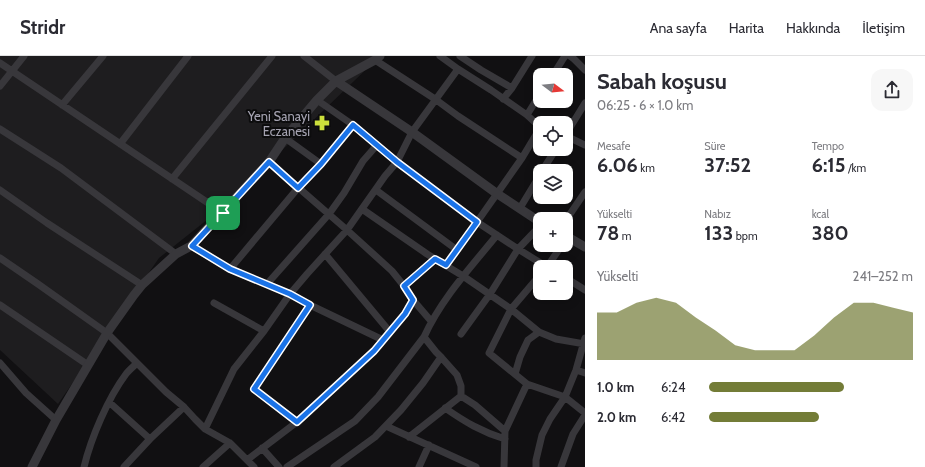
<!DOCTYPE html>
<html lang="tr">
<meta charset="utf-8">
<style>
:root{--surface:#fff;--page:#f7f7f7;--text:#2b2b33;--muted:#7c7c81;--line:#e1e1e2;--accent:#737c37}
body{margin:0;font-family:Cabin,sans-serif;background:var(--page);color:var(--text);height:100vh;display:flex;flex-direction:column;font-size:15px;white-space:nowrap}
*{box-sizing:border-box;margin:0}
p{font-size:13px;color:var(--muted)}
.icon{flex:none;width:22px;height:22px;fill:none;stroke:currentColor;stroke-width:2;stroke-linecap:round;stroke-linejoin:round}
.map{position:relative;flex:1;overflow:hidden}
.panel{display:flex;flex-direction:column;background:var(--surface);width:340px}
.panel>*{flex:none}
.needle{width:26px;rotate:106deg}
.controls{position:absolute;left:533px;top:12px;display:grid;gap:8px}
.controls a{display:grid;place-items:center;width:40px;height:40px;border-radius:8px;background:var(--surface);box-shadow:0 2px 10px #0003;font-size:20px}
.pin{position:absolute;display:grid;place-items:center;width:34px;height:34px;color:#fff;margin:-17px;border-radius:8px;box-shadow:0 2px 6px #0006}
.round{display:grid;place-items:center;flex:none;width:42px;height:42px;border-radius:12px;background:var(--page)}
.head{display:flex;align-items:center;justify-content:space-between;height:68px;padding:0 12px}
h1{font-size:22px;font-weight:700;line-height:30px}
.metrics{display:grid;grid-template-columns:repeat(3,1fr);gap:6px;height:68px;padding:4px 12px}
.metrics div{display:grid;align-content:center}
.metrics b{font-size:20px;font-weight:700}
.metrics small{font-size:11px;font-weight:400}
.metrics p{font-size:11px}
.chart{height:112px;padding:8px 12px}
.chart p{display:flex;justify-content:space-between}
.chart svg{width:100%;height:72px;margin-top:4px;fill:var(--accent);opacity:.7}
ul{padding:0 12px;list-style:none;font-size:13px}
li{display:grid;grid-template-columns:64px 48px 1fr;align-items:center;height:30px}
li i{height:10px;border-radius:5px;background:var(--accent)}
header{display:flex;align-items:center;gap:24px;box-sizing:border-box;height:56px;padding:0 20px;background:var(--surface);border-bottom:1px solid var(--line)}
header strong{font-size:19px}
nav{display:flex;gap:22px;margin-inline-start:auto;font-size:14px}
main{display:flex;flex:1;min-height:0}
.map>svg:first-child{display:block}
.built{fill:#1e1d1f}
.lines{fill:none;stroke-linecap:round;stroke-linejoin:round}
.minor{stroke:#38373b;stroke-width:7}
.tertiary{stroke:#38373b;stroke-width:9}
.route-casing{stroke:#fff;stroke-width:8}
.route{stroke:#1a73e8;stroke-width:5}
.labels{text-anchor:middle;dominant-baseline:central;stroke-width:4;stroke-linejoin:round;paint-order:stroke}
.poi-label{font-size:13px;fill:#a5a3b1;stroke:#0c0c0d;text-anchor:end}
</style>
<header>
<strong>Stridr</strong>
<nav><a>Ana sayfa</a><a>Harita</a><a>Hakkında</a><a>İletişim</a></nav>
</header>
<main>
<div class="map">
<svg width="585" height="411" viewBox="0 0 585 411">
<rect width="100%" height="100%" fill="#111012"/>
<!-- built -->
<path class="built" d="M0 0H380L222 152 159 202 58 348 0 294Z"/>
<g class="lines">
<!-- minor -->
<path class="minor" d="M304 0 336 25
M440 0 458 13 491 34 527 59
M460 0 481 14 512 32
M570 0 574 3 585 14
M375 4 435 43 458 60 522 102 540 72
M0 7 223 157
M553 19 565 0
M0 30 24 0
M540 38 527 59 540 71
M503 43 512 32 532 0
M317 44 353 69 397 106 477 166 518 193 547 211
M62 49 103 0
M0 73 61 112 176 198
M566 78 585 47
M566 80 585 89
M285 82 321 108
M120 88 188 0
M542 115 556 93
M172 123 272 0
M0 134 47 167 142 229
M376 134 457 194
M520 152 540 119
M362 153 427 198 463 220 511 253 540 219
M566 164 585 136
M497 179C471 211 441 243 424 281L436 296 441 301 457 319 461 330V340L475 349 505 375
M191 190 230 213 290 238 310 249 383 284
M325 198 390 276
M0 202 38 228 107 277 166 336 184 351 195 363 205 373 230 387 254 411
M446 209 477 166 522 102
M547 211 562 189
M230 213 298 132 321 108 353 69
M566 222 585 234
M267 228 329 158 344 137 363 105 377 89
M404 230 435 203
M413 244 431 265
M214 247 264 275
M0 249 88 309
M461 278 490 238 518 193 540 170
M585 288 556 283 539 276 511 253 489 297 527 328 565 341 585 357
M0 307 26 337 56 364
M576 314 585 317
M515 318 520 301 528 284 539 276
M109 346 150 383
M445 352C465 366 482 376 505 383
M297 366 254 333 310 249
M386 370 476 411
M205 373 234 313 264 275 290 238 307 218 347 174 385 120 397 106 412 76 458 13
M409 381 461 340
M262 392 279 411
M247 404 297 366 374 295 405 258 413 244 404 230 392 215 347 174 269 106
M84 411C91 382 108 342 126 318 129 314 134 310 137 307
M124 411 150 383 184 351
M203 411 230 387
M287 411 355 365 378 341 424 281
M334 411 375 381 401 354 423 327 441 301
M419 411 429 389
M504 411 505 375 527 328
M536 411V404L542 379 550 363 565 341 576 314 585 282
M561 411 573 378 585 359"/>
<!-- tertiary -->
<path class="tertiary" d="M336 25 412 76 496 137 540 166
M566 180 585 191
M32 411 56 364 107 277 134 239 142 229 176 198 191 190 269 106 285 82 317 44 336 25 375 4 380 0"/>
</g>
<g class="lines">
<!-- route casing -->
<g class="route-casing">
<path id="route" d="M353 69 397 106 477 166 446 209 435 203 404 230 413 244 405 258 374 295 297 366 254 333 310 249 290 238 230 213 192 190 269 106 298 132 321 108Z"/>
</g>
<!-- route -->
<use href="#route" class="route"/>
</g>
<!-- icons -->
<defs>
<g id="pharmacy-bare" transform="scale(1.2)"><path d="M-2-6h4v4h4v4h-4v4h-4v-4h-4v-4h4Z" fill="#ccdf3c" stroke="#0c0c0d" stroke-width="2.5" paint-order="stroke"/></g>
</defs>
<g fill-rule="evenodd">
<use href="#pharmacy-bare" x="322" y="67"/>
</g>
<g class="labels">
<!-- poi labels -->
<g class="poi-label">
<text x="310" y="60">Yeni Sanayi<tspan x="310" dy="15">Eczanesi</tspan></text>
</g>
</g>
</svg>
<div class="controls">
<a><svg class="needle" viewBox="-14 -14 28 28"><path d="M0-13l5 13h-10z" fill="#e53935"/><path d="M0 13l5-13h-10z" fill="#7c7c81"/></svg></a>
<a><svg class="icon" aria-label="locate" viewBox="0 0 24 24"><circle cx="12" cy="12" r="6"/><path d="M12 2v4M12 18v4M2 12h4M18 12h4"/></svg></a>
<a><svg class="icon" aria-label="layers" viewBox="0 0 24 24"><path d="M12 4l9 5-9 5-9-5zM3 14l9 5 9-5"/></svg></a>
<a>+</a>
<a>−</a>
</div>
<div class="pin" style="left:223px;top:157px;background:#1e9e55"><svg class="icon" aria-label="arrive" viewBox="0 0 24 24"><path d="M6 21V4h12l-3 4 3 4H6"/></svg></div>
</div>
<section class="panel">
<div class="head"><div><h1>Sabah koşusu</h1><p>06:25 · 6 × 1.0 km</p></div><a class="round"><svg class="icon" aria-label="share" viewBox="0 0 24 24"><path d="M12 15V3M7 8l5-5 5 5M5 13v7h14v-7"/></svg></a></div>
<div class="metrics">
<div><p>Mesafe</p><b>6.06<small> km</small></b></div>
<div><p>Süre</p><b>37:52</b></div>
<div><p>Tempo</p><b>6:15<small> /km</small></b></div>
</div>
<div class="metrics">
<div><p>Yükselti</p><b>78<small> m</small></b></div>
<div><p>Nabız</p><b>133<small> bpm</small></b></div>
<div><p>kcal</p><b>380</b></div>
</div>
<div class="chart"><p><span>Yükselti</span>241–252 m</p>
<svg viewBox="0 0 160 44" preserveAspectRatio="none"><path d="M0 44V15L10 15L20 9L30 6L40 9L50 18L60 26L70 35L80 38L90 38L100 38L110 29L120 18L130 9L140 9L150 12L160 15V44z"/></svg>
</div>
<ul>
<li><b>1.0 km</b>6:24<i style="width:66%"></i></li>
<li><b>2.0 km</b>6:42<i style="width:54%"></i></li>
</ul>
</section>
</main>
